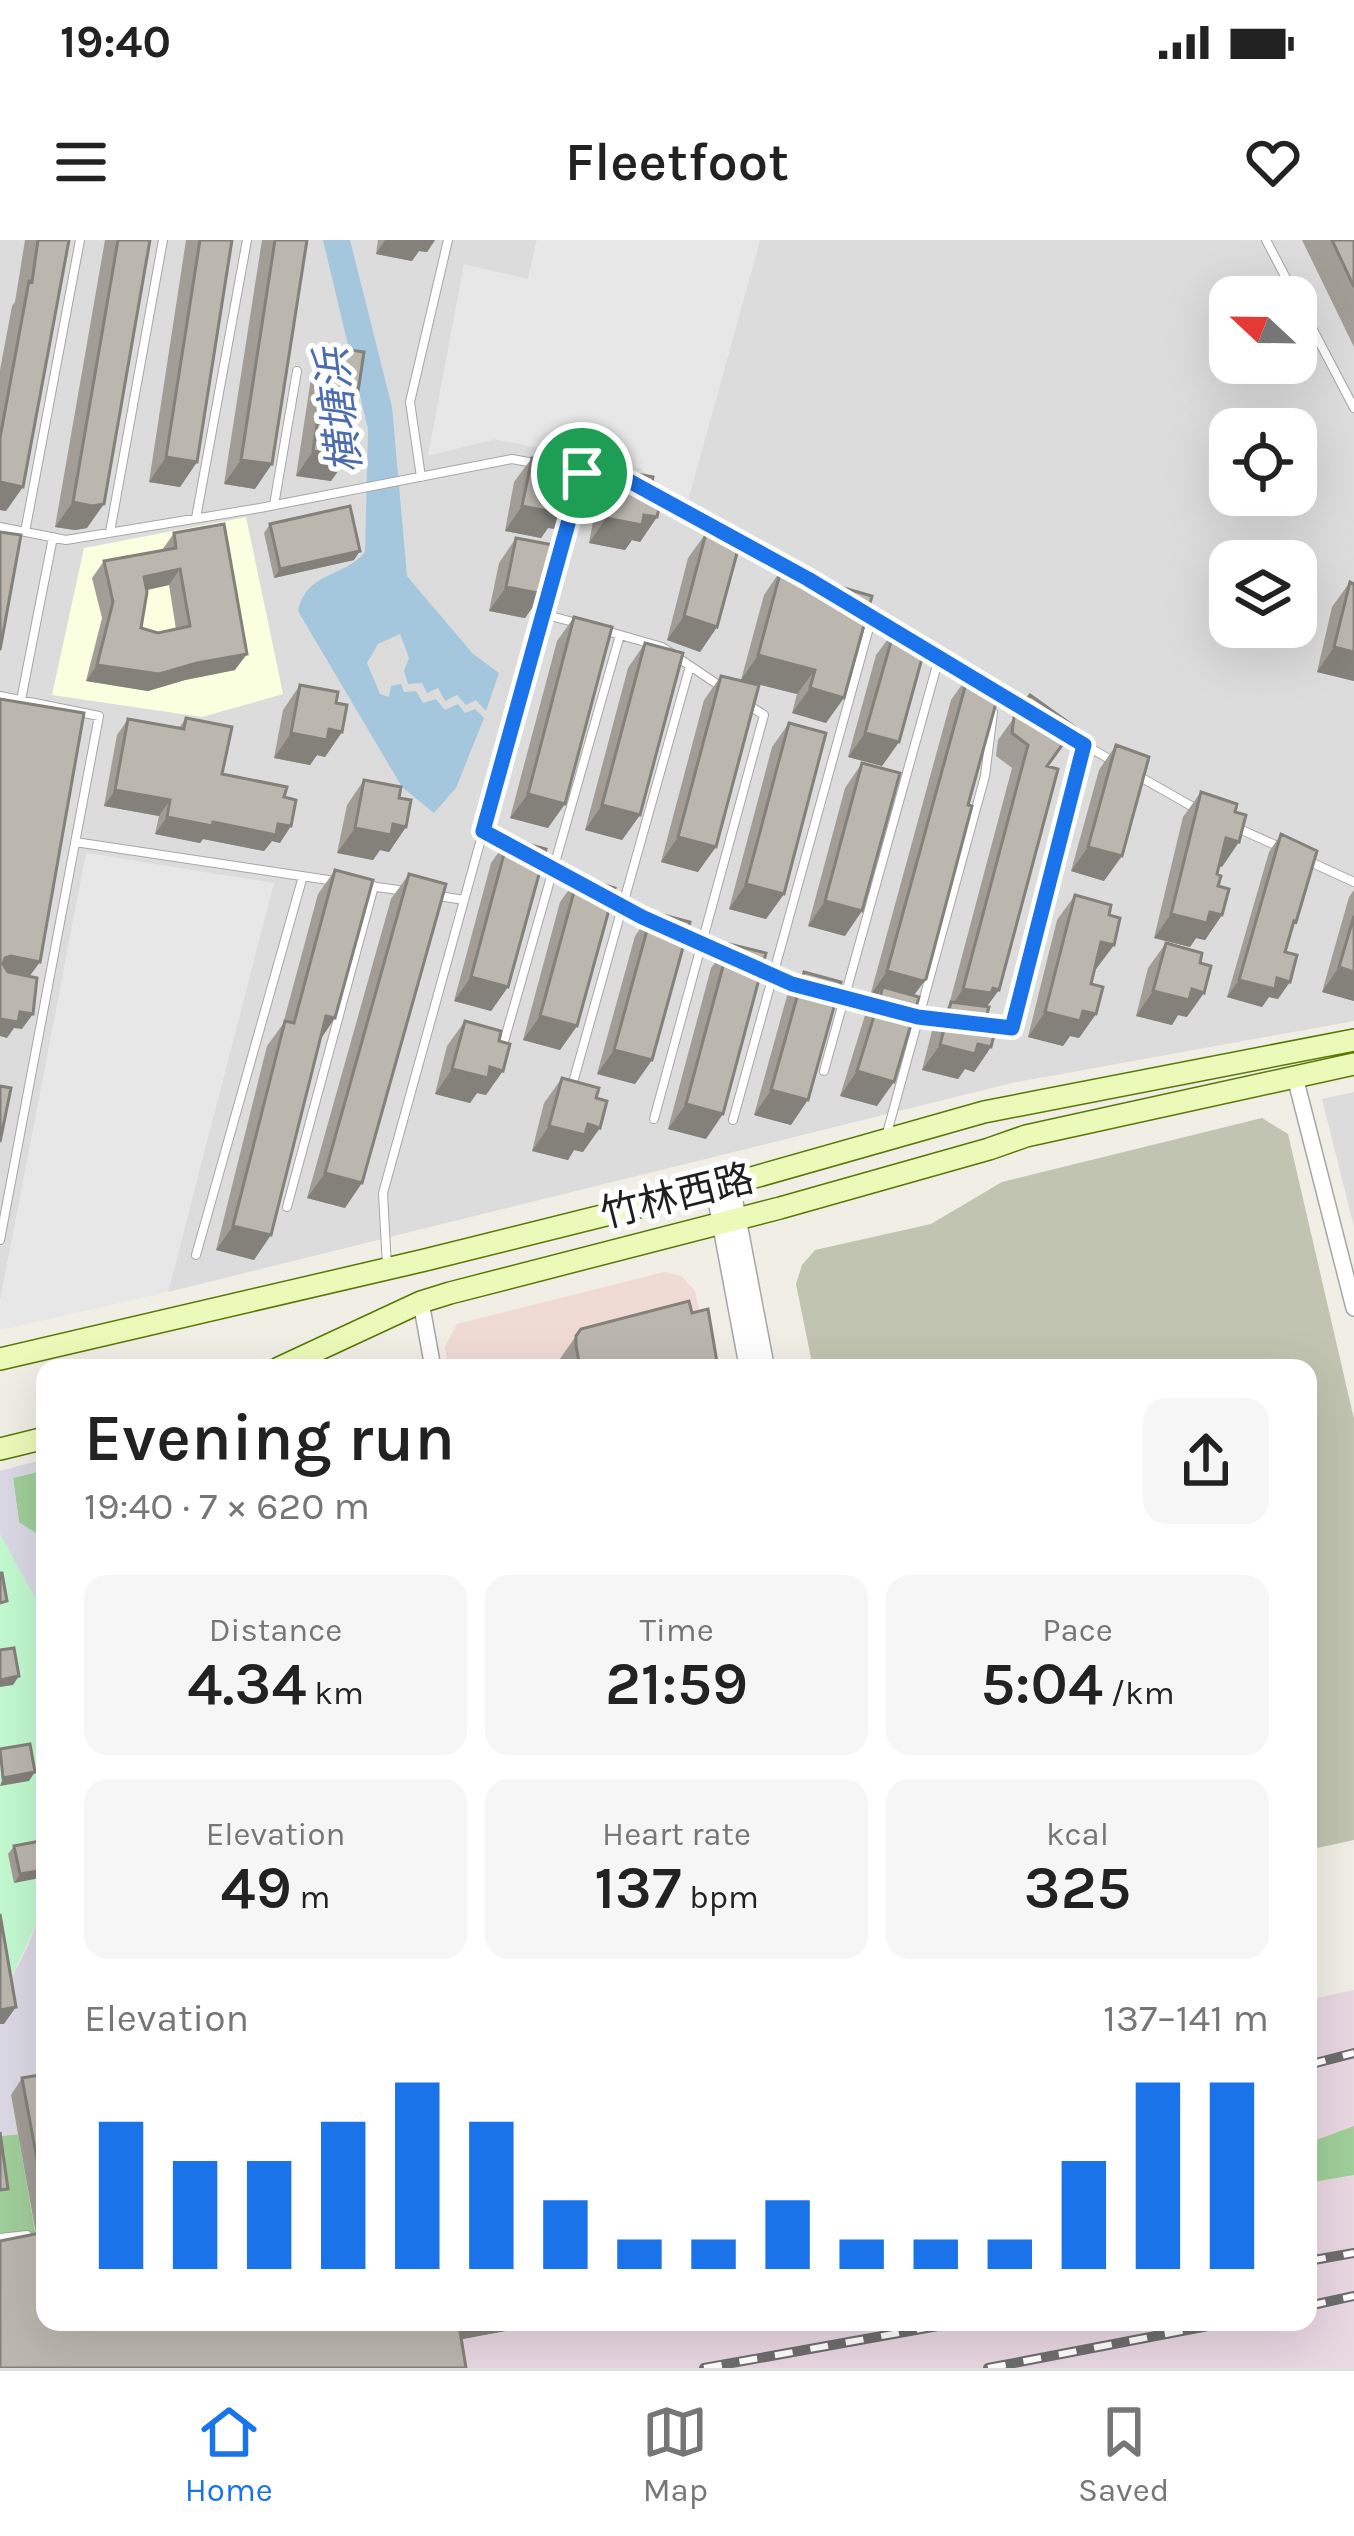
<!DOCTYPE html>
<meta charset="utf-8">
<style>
:root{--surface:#fff;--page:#f6f6f6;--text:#222;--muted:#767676;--line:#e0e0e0;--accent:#1a73e8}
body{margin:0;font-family:Karla,"Noto Sans SC",sans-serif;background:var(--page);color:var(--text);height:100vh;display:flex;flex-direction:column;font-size:45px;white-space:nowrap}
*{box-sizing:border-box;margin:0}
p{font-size:39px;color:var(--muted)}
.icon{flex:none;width:66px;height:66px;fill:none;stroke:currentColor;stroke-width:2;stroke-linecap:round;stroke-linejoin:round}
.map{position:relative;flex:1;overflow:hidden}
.drawer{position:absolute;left:36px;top:1119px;width:1281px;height:972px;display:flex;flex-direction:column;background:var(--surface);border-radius:24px;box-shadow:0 12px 48px #0002}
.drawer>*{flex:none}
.needle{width:78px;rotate:292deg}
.buttons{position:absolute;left:1209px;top:36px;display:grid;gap:24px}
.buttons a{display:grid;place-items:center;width:108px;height:108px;border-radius:24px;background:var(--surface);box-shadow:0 12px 48px #0002;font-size:60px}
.pin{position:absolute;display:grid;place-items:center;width:102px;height:102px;color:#fff;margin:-51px;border:6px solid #fff;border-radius:50%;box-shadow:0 3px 12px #0007}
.round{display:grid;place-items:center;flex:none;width:126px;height:126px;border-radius:24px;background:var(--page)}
.summary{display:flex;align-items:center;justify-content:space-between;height:204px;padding:0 48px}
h1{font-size:66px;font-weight:600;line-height:90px}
.figures{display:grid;grid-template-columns:repeat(3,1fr);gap:18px;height:204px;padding:12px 48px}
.figures div{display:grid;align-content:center;border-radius:24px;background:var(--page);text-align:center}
.figures b{font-size:60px;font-weight:600}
.figures small{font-size:33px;font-weight:400}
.figures p{font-size:33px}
.chart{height:336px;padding:24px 48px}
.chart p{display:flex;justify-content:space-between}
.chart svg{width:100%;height:216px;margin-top:12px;stroke:var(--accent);stroke-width:6}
.status{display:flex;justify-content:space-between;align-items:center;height:84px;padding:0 60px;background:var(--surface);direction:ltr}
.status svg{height:33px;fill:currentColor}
header{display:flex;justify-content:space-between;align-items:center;height:156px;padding:0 48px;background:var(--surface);font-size:54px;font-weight:600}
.tabs{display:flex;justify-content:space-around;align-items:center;height:168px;border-top:3px solid var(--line);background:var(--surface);font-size:33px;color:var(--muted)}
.tabs a{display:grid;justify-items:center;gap:6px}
.tabs .on{color:var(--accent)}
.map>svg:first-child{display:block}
.residential{fill:#dddcdc;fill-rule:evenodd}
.commercial{fill:#f0dad4}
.industrial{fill:#e9d7e2}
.education{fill:#faffdf}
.construction{fill:#c1c4b0}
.forest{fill:#a0cf9a}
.park{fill:#c2f9d0}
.parking{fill:#e7e7e7}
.plaza{fill:#dbd9e5}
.water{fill:#a5c7dd}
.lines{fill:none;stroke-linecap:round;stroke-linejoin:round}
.service-casing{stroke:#a6a6a6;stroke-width:10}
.minor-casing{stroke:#a6a6a6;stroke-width:18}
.tertiary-casing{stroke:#a6a6a6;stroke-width:21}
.secondary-casing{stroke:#587705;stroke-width:24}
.service{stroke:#fff;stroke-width:8}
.minor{stroke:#fff;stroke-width:15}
.tertiary{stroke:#fff;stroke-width:18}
.secondary{stroke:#ecfab9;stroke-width:21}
.rail-casing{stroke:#6d6d6d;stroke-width:10}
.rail{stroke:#fff;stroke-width:6;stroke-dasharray:18;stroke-linecap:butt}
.wall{fill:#a29d96;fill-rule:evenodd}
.shaded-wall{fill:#84807a}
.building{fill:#bcb7ae;stroke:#84807a;stroke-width:3;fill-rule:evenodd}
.route-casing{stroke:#fff;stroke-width:24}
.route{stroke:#1a73e8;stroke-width:15}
.labels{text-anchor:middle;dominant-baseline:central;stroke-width:10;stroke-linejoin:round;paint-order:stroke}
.street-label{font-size:39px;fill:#1f1f1f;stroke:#fff}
.water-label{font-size:42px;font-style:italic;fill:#4b6caf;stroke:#fff}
</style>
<div class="status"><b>19:40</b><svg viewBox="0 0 49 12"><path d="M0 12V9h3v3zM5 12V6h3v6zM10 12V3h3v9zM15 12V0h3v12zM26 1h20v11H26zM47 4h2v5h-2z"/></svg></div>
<header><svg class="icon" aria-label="menu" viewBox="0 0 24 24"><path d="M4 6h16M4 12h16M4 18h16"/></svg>Fleetfoot<svg class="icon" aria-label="heart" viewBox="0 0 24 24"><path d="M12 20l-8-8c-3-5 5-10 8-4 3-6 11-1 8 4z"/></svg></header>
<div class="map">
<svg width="1354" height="2128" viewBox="0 0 1354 2128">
<rect width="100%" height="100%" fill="#f0eee5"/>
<!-- residential -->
<path class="residential" d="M0 0H537L528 39 464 25 429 215 495 199 641 228 686 267 760 0H1354V781L1012 843 168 1052 273 644 87 613 0 1062ZM1230 57H1296V123H1230ZM1230 189H1296V255H1230ZM1230 321H1296V387H1230Z
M1354 852V987L1322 859Z"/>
<!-- commercial -->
<path class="commercial" d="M664 1032 682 1036 695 1051 713 1128H448L445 1107 457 1084Z"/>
<!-- industrial -->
<path class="industrial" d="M1354 1750V1886L1308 1903V1760Z
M1354 1935V2128H0L45 2082H1308V1943Z"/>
<!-- education -->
<path class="education" d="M246 277 283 454 202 477 52 455 84 308Z"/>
<!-- construction -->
<path class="construction" d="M1262 878 1288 894 1354 1179V1600L1308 1610V1128H813L796 1044 802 1025 815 1010 931 984 1002 942Z"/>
<!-- forest -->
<path class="forest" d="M45 1230V1299L19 1283 13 1238Z
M1354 1886V1935L1308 1943V1903Z
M18 1894 38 2008 0 2015V1896Z"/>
<!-- park -->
<path class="park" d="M0 1294 45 1376V1663L8 1745 0 1754Z"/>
<!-- parking -->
<path class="parking" d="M537 0H760L686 267 640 228 495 199 428 216 464 24 528 39Z
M86 613 274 643 168 1052 0 1090V1062Z"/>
<!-- plaza -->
<path class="plaza" d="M45 1219V1230L13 1238 19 1282 45 1299V1376L0 1294V1231Z
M43 1663 45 1849 11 1855 18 1894 0 1896V1754L8 1745 29 1704Z"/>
<!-- water -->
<path class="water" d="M323 0H350L392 167 407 336 473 414 499 433 486 471 476 460 466 465 457 455 445 461 438 448 427 453 422 443 408 444 404 431 409 418 400 394 378 404 367 423 380 454 389 457 391 446 401 444 404 452 416 451 423 463 436 459 445 470 458 464 465 473 475 469 484 478 456 548 434 573 402 547 298 371C307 331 342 339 365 312L368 189Z"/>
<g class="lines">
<!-- service casing -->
<g class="service-casing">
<path id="service" d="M1266 0 1354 168
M561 229 617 239
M421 237 410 162 448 0
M652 254 813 342
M274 265 297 131
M196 278 247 0
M0 287 66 300 260 268 512 219 534 223
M25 292 80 0
M110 292 163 0
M557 325 582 233
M862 371 900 394
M543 374 577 383
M603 390 662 407 723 448
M918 405 977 441
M995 452 1028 472
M0 456 99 476 0 1000
M21 460 53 297
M1062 492 1111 520
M1135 534 1200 571
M1235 587 1282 608
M483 591 513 608
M75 602 335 641
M537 620 582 645
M1306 620 1354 642
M362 645 406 651
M433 655 464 660
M606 657 651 681
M681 695 728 715
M752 726 805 748
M831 754 880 767
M907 774 945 780
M990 785 1012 788 1084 505
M503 805 620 395
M824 831 939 418
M572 846 690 426
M654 879 764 475 745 463
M733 880 872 377
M887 893 985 536 993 472
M287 967 374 646
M196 1015 303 636
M387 1027 383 953 553 339
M0 1998 27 1995"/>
</g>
<!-- minor casing -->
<g class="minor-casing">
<path id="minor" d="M1295 837 1354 1068
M421 1062 433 1128"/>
</g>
<!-- tertiary casing -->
<g class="tertiary-casing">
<path id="tertiary" d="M730 944 765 1128
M715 947 749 1128"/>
</g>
<!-- secondary casing -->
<g class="secondary-casing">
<path id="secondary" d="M0 1119 425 1020 730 944 984 872 1354 800
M279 1128 421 1062 450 1053 780 968 989 909 1026 896 1354 824
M0 1209 45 1198"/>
</g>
<!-- service -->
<use href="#service" class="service"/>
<!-- minor -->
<use href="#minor" class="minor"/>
<!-- tertiary -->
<use href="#tertiary" class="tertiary"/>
<!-- secondary -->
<use href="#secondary" class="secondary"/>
<!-- rail casing -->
<g class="rail-casing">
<path id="rail" d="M1308 1825 1354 1813
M1308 2021 1354 2013
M1308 2066 1354 2056
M704 2128 960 2082
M988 2128 1229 2082"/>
</g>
<!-- rail -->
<use href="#rail" class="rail"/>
</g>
<!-- wall -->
<path class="wall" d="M25 0H69L6 271 0 270V130L12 66 15 62Z
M105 0H150L87 288 75 290 55 287Z
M186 0H232L197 222 180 247 149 242Z
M262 0H307L255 249 224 244Z
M378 0H435L427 12 419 11 412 21 376 14Z
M1302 0H1354V107Z
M329 107 348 217 331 241 296 236 312 132Z
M532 218 567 236 573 265 556 289 548 288 541 298 505 291 514 242Z
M616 230 651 248 657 277 640 302 632 300 625 310 589 303 598 255Z
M270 284 354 320 274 338 264 293Z
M174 293 235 430 185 440 148 451 86 441 102 378 92 338 104 321 162 310ZM169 345 176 389 158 393 141 388 147 350Z
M706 293 717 387 700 412 667 400 688 318Z
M516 298 551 316 553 345 536 369 532 368 525 378 489 371 499 323Z
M781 330 872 356 826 483 792 473 797 454 741 440 764 355Z
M1350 342 1354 344V441L1317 432 1332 367Z
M574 377 548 588 510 578 557 401Z
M894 391 899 502 882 526 848 517 876 415Z
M645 403 640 575 622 600 585 590 628 428Z
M721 436 698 632 661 622 704 460Z
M968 436V565L926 739 914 755 877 866 840 856 866 772 876 757 870 756 951 460Z
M300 445 336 463 342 492 325 517 317 515 310 525 274 518 283 470Z
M1030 455 1047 526 987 767 986 777 991 807 974 832 965 829 958 839 922 830 933 787 949 765 1012 528 996 516 998 500Z
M186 478 222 534 280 603 272 601 264 611 203 599 200 603 155 594 159 576 104 566 117 495 128 479 179 488Z
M789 483 784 654 766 679 729 669 772 507Z
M1116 505 1104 641 1071 631 1099 530Z
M862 523 845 696 808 686 845 548Z
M364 540 399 558 406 587 389 612 380 610 373 620 337 613 347 565Z
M1201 552 1222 627 1219 626 1217 634 1222 675 1205 700 1196 698 1190 707 1154 698 1183 577Z
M1281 594 1292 689 1285 712 1278 759 1269 757 1262 767 1227 757 1269 612Z
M508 599V747L491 771 454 761 491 623Z
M335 630 320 800 254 1020 216 1010 267 806 283 784 318 654Z
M409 634 345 968 307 958 391 659Z
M578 637 577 786 560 810 523 800 560 662Z
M1354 650V761L1322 752 1349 657Z
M1075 655 1109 675 1114 705 1096 729H1095L1091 744 1096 774 1079 798 1070 796 1063 806 1028 797 1057 680Z
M652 672V820L635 844 597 834 635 696Z
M1166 703 1187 777 1178 775 1172 785 1136 776 1148 728Z
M729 704 706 899 668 889 711 728Z
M804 732 791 885 754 875 787 756Z
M465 781 486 855 477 853 470 863 435 854 447 806Z
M562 838 596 858 583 912 574 910 568 920 532 911 544 863Z
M692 1073 718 1128H557V1123L581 1089Z
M45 1600 14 1643 8 1614 14 1606Z
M45 1834V2082H554L461 2099 466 2128H0V2001L36 1994 11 1855 22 1838Z"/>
<!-- shaded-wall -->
<path class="shaded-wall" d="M385 0H435L427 12 419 11 412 21 376 14Z
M313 211 348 217 331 241 296 236Z
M166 217 197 222 180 247 149 242Z
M241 220 272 224 255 249 224 244Z
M0 242 23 247 6 271 0 270Z
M73 262 104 264 87 288 75 290 55 287Z
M560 262 573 265 556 289 548 288 541 298 505 291 522 266Z
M644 275 657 277 640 302 632 300 625 310 589 303 606 278Z
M360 311 354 320 274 338 280 329Z
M180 329 169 345 133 353 144 337Z
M544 343 553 345 536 369 532 368 525 378 489 371 506 347Z
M684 376 717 387 700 412 667 400Z
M1334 407 1354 412V441L1317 432Z
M247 414 235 430 185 440 148 451 86 441 97 425 197 423Z
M758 415 815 430 797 454 741 440Z
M810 448 844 458 826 483 792 473Z
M329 489 342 492 325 517 317 515 310 525 274 518 291 493Z
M865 493 899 502 882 526 848 517Z
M115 550 170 560 159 576 104 566Z
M528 554 565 564 548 588 510 578Z
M602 565 640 575 622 600 585 590Z
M167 577 213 582 278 584 291 586 280 603 272 601 264 611 203 599 200 603 155 594Z
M393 584 406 587 389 612 380 610 373 620 337 613 355 588Z
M678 597 716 607 698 632 661 622Z
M1226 598 1239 602 1222 627 1209 623Z
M1088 607 1122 616 1104 641 1071 631Z
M746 644 784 654 766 679 729 669Z
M825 661 862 671 845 696 808 686Z
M1210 672 1222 675 1205 700 1196 698 1190 707 1154 698 1171 674Z
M1101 702 1114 705 1096 729 1083 726Z
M11 716 40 722 29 737 0 732 5 718Z
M1339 727 1354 732V761L1322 752Z
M887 731 926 739 908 763 883 747 876 757 870 756Z
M471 737 508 747 491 771 454 761Z
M1277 738 1290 742 1278 759 1269 757 1262 767 1227 757 1239 740Z
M993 748 999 750 983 772 975 775 947 772 963 749Z
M1192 749 1204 753 1187 777 1178 775 1172 785 1136 776 1153 751Z
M1083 771 1096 774 1079 798 1070 796 1063 806 1028 797 1045 772Z
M20 772 33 774 22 789 14 788 7 798 0 796V779Z
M326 776 335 778 318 803Z
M540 776 577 786 560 810 523 800Z
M978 804 991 807 974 832 965 829 958 839 922 830 940 805Z
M614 810 652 820 635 844 597 834Z
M490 827 503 831 486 855 477 853 470 863 435 854 452 829Z
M857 831 894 842 877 866 840 856Z
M771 850 808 860 791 885 754 875Z
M686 864 723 874 706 899 668 889Z
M588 884 600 888 583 912 574 910 568 920 532 911 549 886Z
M325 933 362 943 345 968 307 958Z
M233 986 271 995 254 1020 216 1010Z
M19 1436 13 1445 0 1447V1440Z
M35 1532 29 1541 0 1546 3 1538Z
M45 1630V1637L14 1643 20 1634Z
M16 1767 4 1784H0V1770Z
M475 2082H554L447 2102 459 2085Z"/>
<!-- building -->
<path class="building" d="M38 0H69L23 247 0 242V198L29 41 32 42Z
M118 0H150L104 264 92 266 73 262Z
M200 0H232L197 222 166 217Z
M275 0H307L272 224 241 220Z
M1332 0H1354V47Z
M329 107 364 112 348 217 313 211Z
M532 218 569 225 567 236 578 238 573 265 560 262 558 273 522 266Z
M616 230 653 237 651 248 663 250 657 277 644 275 642 285 606 278Z
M350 266 360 311 280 329 270 284Z
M224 284 247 414 197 423 159 434 97 425 113 362 104 321 176 308 174 293ZM180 329 190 386 158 393 141 388 147 352 144 337Z
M0 292 21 295 0 410Z
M706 293 740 302 717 387 684 376Z
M516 298 553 305 551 316 560 318 553 345 544 343 543 354 506 347Z
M781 330 872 356 844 458 810 448 815 430 758 415Z
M1350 342 1354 344V412L1334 407Z
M574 377 612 387 565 564 528 554Z
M894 391 927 400 899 502 865 493Z
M645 403 683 413 640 575 602 565Z
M721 436 759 445 716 607 678 597Z
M968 436 1001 445 968 565 972 566 926 739 923 741 887 731Z
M300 445 338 452 336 463 347 465 342 492 329 489 327 500 291 493Z
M1030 455 1075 487 1047 526 1058 529 999 750 993 748 991 753 963 749 1028 505 1012 493 1014 477Z
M0 459 84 473 40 722 11 716 5 718 3 724 8 732 37 738 33 774 20 772 18 782 0 779Z
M186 478 232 487 222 534 287 547 284 557 296 560 291 586 278 584 276 595 213 582 212 586 167 577 170 560 115 550 128 479 184 489Z
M789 483 826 493 784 654 746 644Z
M1116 505 1149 517 1122 616 1088 607Z
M862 523 900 533 862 671 825 661Z
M364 540 401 547 399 558 411 560 406 587 393 584 391 595 355 588Z
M1201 552 1237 564 1235 572 1246 575 1239 602 1226 598 1217 634 1221 636 1218 646 1229 649 1222 675 1210 672 1207 683 1171 674Z
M1281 594 1317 611 1296 682 1294 681 1285 712 1297 715 1290 742 1277 738 1275 749 1239 740Z
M508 599 546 609 508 747 471 737Z
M335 630 373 640 335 778 326 776 271 995 233 986 285 781 294 783Z
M409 634 446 644 362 943 325 933Z
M578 637 615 648 577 786 540 776Z
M1075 655 1111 665 1109 675 1120 678 1114 705 1101 702 1091 744 1103 747 1096 774 1083 771 1080 781 1045 772Z
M652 672 690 682 652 820 614 810Z
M1354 676V732L1339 727Z
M1166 703 1202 713 1200 723 1211 726 1204 753 1192 749 1189 760 1153 751Z
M729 704 766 713 723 874 686 864Z
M804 732 841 742 808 860 771 850Z
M883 747 919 757 894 842 857 831Z
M951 762 989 767 986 777 998 780 991 807 978 804 975 814 940 805Z
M465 781 501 791 499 801 510 804 503 831 490 827 488 838 452 829Z
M562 838 599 848 596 858 607 861 600 888 588 884 585 895 549 886Z
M0 846 11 848 0 902Z
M689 1061 692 1073 708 1069 718 1128H580L576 1105V1096L581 1089Z
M0 1333H2L7 1361 0 1363Z
M14 1408 19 1436 0 1440V1410Z
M30 1504 35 1532 3 1538 0 1509Z
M45 1600V1630L20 1634 14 1606Z
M0 1674 16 1767 0 1770Z
M45 1834V1963L22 1838Z
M0 1892 8 1949 0 1950Z
M45 1992V2082H475L459 2085 466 2128H0V2001Z"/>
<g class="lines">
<!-- route casing -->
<g class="route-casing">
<path id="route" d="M582 233 631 242 808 339 1084 505 1012 788 918 777 792 744 642 677 483 591Z"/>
</g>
<!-- route -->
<use href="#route" class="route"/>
</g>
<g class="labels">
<!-- street labels -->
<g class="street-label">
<text transform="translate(677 956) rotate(-14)">竹林西路</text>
</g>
<!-- water labels -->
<g class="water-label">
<text transform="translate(339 171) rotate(-97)">横塘浜</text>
</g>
</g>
</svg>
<div class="buttons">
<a><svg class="needle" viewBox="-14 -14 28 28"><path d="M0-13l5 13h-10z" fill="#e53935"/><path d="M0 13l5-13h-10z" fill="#767676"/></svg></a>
<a><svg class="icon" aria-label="locate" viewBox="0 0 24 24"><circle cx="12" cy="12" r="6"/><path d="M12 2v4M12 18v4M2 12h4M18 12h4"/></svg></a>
<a><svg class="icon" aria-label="layers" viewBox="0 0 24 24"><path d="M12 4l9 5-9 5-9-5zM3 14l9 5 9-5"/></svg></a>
</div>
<div class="pin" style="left:582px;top:233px;background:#1e9e55"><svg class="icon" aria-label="arrive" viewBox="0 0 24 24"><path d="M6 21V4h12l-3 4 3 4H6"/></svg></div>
<section class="drawer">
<div class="summary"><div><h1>Evening run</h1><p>19:40 · 7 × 620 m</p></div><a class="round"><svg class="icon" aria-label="share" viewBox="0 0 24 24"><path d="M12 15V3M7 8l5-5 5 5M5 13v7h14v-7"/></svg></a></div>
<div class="figures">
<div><p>Distance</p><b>4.34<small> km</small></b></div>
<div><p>Time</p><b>21:59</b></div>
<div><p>Pace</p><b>5:04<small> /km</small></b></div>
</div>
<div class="figures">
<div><p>Elevation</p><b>49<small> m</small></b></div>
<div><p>Heart rate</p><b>137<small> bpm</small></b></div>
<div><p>kcal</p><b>325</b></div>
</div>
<div class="chart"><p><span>Elevation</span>137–141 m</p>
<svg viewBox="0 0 160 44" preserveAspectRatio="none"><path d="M5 44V14M15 44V22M25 44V22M35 44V14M45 44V6M55 44V14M65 44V30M75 44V38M85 44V38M95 44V30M105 44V38M115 44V38M125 44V38M135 44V22M145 44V6M155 44V6"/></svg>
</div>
</section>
</div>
<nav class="tabs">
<a class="on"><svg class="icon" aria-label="home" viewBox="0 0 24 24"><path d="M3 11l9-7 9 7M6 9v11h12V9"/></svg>Home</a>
<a><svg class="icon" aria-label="map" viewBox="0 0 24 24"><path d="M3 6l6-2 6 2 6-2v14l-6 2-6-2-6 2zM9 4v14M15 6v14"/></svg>Map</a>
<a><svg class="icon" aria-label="saved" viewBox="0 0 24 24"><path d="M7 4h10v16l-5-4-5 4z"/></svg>Saved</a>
</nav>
